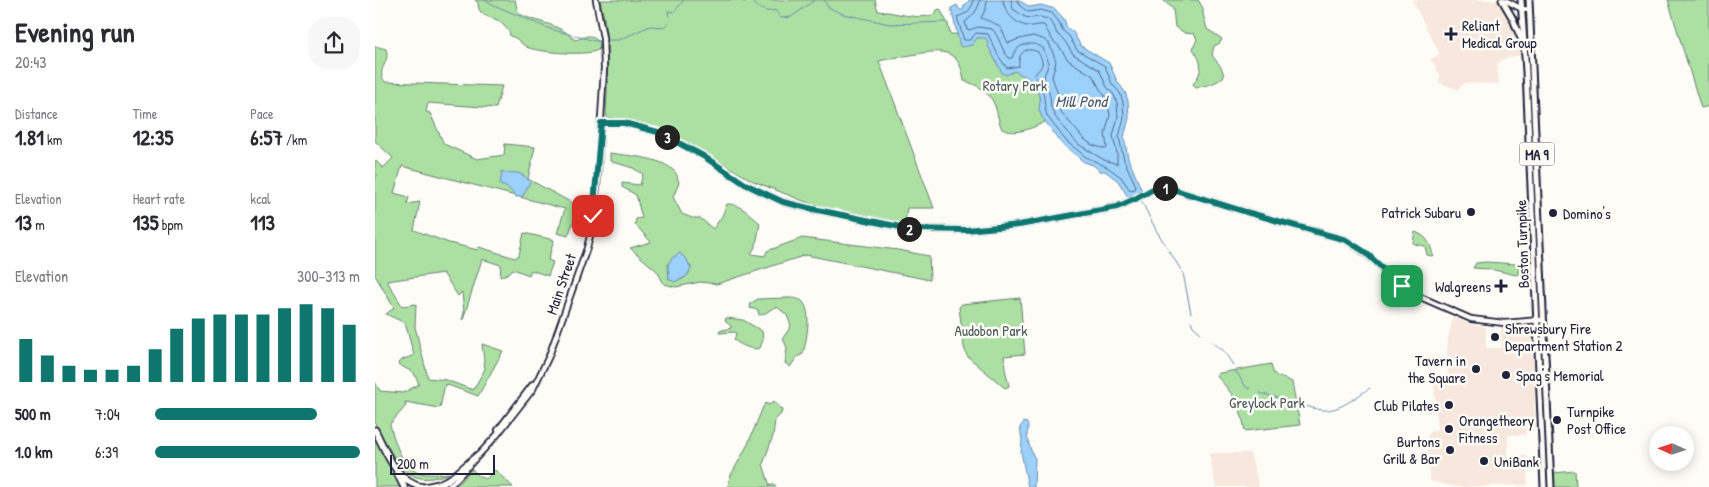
<!DOCTYPE html>
<meta charset="utf-8">
<style>
:root{--surface:#fff;--page:#f7f7f7;--text:#2b2b33;--muted:#7c7c81;--accent:#0f766e}
body{margin:0;font-family:"Patrick Hand",sans-serif;background:var(--page);color:var(--text);height:100vh;display:flex;flex-direction:column;font-size:19px;white-space:nowrap}
*{box-sizing:border-box;margin:0}
p{font-size:16px;color:var(--muted)}
.icon{flex:none;width:28px;height:28px;fill:none;stroke:currentColor;stroke-width:2;stroke-linecap:round;stroke-linejoin:round}
.map{position:relative;flex:1;overflow:hidden}
.panel{display:flex;flex-direction:column;background:var(--surface);width:375px}
.panel>*{flex:none}
.needle{width:32px;rotate:273deg}
.controls{position:absolute;left:1274px;top:426px;display:grid;gap:10px}
.controls a{display:grid;place-items:center;width:45px;height:45px;border-radius:50%;background:var(--surface);box-shadow:0 2px 12px #0003;font-size:25px}
.scale{position:absolute;left:15px;bottom:12px;width:105px;box-sizing:border-box;padding-left:5px;border:2px solid #22223b;border-top:0;font-size:14px;line-height:18px;white-space:nowrap;color:#22223b;-webkit-text-stroke:4px #fdfcf7;paint-order:stroke}
.pin{position:absolute;display:grid;place-items:center;width:42px;height:42px;color:#fff;margin:-21px;border-radius:10px;box-shadow:0 2px 8px #0006}
.km{position:absolute;width:25px;height:25px;margin:-12px;border-radius:50%;background:#222;color:#fff;font-size:14px;line-height:25px;text-align:center}
.round{display:grid;place-items:center;flex:none;width:52px;height:52px;border-radius:20px;background:var(--page)}
.headline{display:flex;align-items:center;justify-content:space-between;height:85px;padding:0 15px}
h1{font-size:28px;font-weight:700;line-height:38px}
.figures{display:grid;grid-template-columns:repeat(3,1fr);gap:8px;height:85px;padding:5px 15px}
.figures div{display:grid;align-content:center}
.figures b{font-size:21px;font-weight:700}
.figures small{font-size:14px;font-weight:400}
.figures p{font-size:14px}
.chart{height:140px;padding:10px 15px}
.chart p{display:flex;justify-content:space-between}
.chart svg{width:100%;height:90px;margin-top:5px;stroke:var(--accent);stroke-width:6}
ul{padding:0 15px;list-style:none;font-size:16px}
li{display:grid;grid-template-columns:80px 60px 1fr;align-items:center;height:38px}
li i{height:12px;border-radius:6px;background:var(--accent)}
main{display:flex;flex:1;min-height:0}
.map>svg:first-child{display:block}
.built{fill:#f8e7dd}
.green{fill:#ace0a2;stroke:#67816e;fill-rule:evenodd}
.water{fill:#9cd1fb;stroke:#6b8bae}
.lines{fill:none;stroke-linecap:round;stroke-linejoin:round}
.shore{stroke:#536888;stroke-width:1}
.stream{stroke:#6b8bae;stroke-width:1}
.secondary-casing{stroke:#22223b;stroke-width:8}
.trunk-casing{stroke:#22223b;stroke-width:9}
.motorway-casing{stroke:#22223b;stroke-width:9}
.secondary{stroke:#fdfcf7;stroke-width:4.5}
.trunk{stroke:#fdfcf7;stroke-width:5}
.motorway{stroke:#fdfcf7;stroke-width:5.5}
.route-casing{stroke:#fff;stroke-width:10}
.route{stroke:#0f766e;stroke-width:6}
.poi-dot{fill:#22223b;stroke:#fdfcf7;stroke-width:2}
.labels{text-anchor:middle;dominant-baseline:central;stroke-width:5;stroke-linejoin:round;paint-order:stroke}
.shield{fill:#fdfcf7;stroke:#646373;stroke-width:1}
.shield-label{font-size:14px;font-weight:bold;fill:#22223b}
.poi-label{font-size:15px;fill:#22223b;stroke:#fdfcf7;text-anchor:start}
.park-label{font-size:15px;fill:#4b5b5a;stroke:#fdfcf7}
.street-label{font-size:15px;fill:#22223b;stroke:#fdfcf7}
.water-label{font-size:16px;font-style:italic;fill:#475775;stroke:#fdfcf7}
</style>
<main>
<section class="panel">
<div class="headline"><div><h1>Evening run</h1><p>20:43</p></div><a class="round"><svg class="icon" aria-label="share" viewBox="0 0 24 24"><path d="M12 15V3M7 8l5-5 5 5M5 13v7h14v-7"/></svg></a></div>
<div class="figures">
<div><p>Distance</p><b>1.81<small> km</small></b></div>
<div><p>Time</p><b>12:35</b></div>
<div><p>Pace</p><b>6:57<small> /km</small></b></div>
</div>
<div class="figures">
<div><p>Elevation</p><b>13<small> m</small></b></div>
<div><p>Heart rate</p><b>135<small> bpm</small></b></div>
<div><p>kcal</p><b>113</b></div>
</div>
<div class="chart"><p><span>Elevation</span>300–313 m</p>
<svg viewBox="0 0 160 44" preserveAspectRatio="none"><path d="M5 44V23M15 44V31M25 44V36M35 44V38M45 44V38M55 44V36M65 44V28M75 44V18M85 44V13M95 44V11M105 44V11M115 44V11M125 44V8M135 44V6M145 44V8M155 44V16"/></svg>
</div>
<ul>
<li><b>500 m</b>7:04<i style="width:79%"></i></li>
<li><b>1.0 km</b>6:39<i style="width:100%"></i></li>
</ul>
</section>
<div class="map">
<svg width="1334" height="487" viewBox="0 0 1334 487">
<rect width="100%" height="100%" fill="#fdfcf7"/>
<filter id="ink" filterUnits="userSpaceOnUse"><feTurbulence type="fractalNoise" baseFrequency=".02" numOctaves="2"/><feDisplacementMap in="SourceGraphic" scale="10" xChannelSelector="R" yChannelSelector="G"/><feConvolveMatrix kernelMatrix="1 2 1 2 8 2 1 2 1" color-interpolation-filters="sRGB"/></filter>
<g filter="url(#ink)">
<!-- built -->
<path class="built" d="M1037 0H1122L1136 25 1145 55 1125 60 1126 62 1122 63 1124 84 1089 83 1083 89 1064 83 1065 75 1056 59 1065 54Z
M1078 317 1098 325 1111 327V348H1127L1126 327H1149L1156 332 1159 373 1160 426 1151 427V435H1133V457L1151 455 1153 485 1081 487 1055 481 1052 437 1055 432 1062 429 1059 382 1074 380 1072 356 1073 339Z
M834 453H875L884 487H841Z"/>
<!-- green -->
<path class="green" d="M100 0H140L143 13C157 21 173 22 187 30 192 32 196 37 200 40 212 37 215 31 225 44L224 49C216 57 166 52 154 48 146 45 144 38 135 36L134 31C130 28 127 22 122 20 113 16 103 16 103 3Z
M225 0H500L503 11C522 12 542 21 560 14L562 10 565 9 573 24 575 34 610 35 648 57 668 51 670 122C657 128 641 136 627 129 623 121 623 114 620 106 615 92 602 84 589 81 585 46 563 50 536 55 525 57 515 58 504 61L559 208H532L530 224 441 206 378 181 290 131 263 123 232 118 231 114C233 75 235 38 225 0Z
M788 0H823L828 8V14L832 29 847 39 845 43 839 46 837 55C842 63 847 65 849 76 842 84 831 85 821 88L818 84C828 71 828 63 818 49L822 39 819 34 810 33 800 27 798 9Z
M1293 0H1334V106L1326 108Z
M0 46 11 49C16 63 0 69 10 82L127 86 121 108 53 103 51 112 55 113 69 144 102 159 129 155 130 144 160 147 153 179 212 211V214L202 212 193 236 182 233 190 209 27 166 19 193 34 197 32 204 45 202 39 230 74 243 103 250 104 247 140 258 144 255 149 233 179 240 173 260 178 262 173 276 156 270 154 275 138 269 134 273 125 277 126 265 107 259 88 320H87L89 313 87 292 83 296 68 273 12 281 27 306 41 304 40 327 53 378 71 380 98 390 110 369 107 344 128 351 103 396 70 384 65 408 30 402 31 406 15 424C18 437 26 463 38 470 47 476 63 474 74 473 41 487 27 473 12 445 8 438 1 429 0 421 0 408 0 395 0 382L5 391 28 393 44 384 39 373 23 364 27 360 39 355 30 323 11 314 19 308 0 275V182L2 174 0 172V160L8 168 18 158 0 141Z
M235 153C254 156 287 157 300 172 302 174 303 180 304 183L298 197 307 214 317 218H325L338 229 347 216 352 204C365 203 375 215 385 223L381 245 376 254 390 256 392 251 427 238 523 250 554 256 555 280 431 255 342 284 325 282 301 287 289 284 282 271 255 248 276 242 260 224 261 219 267 218 261 195 247 187V183L265 185 268 174 258 168 235 161ZM293 264 316 266C316 272 312 276 308 279H294Z
M1040 232C1052 236 1055 243 1058 255L1057 256 1052 255 1050 246 1039 244 1038 242Z
M1111 262 1141 264 1144 267 1143 274 1141 275 1115 269 1098 268 1101 263Z
M411 298C416 298 423 298 427 301 438 311 431 342 428 354L422 357 415 367 410 363 412 348 408 338 416 326 412 315 402 307C395 308 391 315 384 315L383 310 375 308 376 303 383 299Z
M645 298 650 354 629 356 630 369 634 386 630 388 592 356 589 347 584 307 587 304Z
M351 318 368 320 387 331 388 340 385 348C377 351 366 345 359 340L361 334 360 332 344 333V331L356 328V326L350 321Z
M896 364C899 381 905 375 917 382L925 425 870 431C865 403 860 397 841 375L845 373Z
M399 401 407 410 406 414 400 420 398 436 388 464 395 486 399 484 401 487H353L355 477 373 444 388 407 391 403 394 405Z
M0 437 27 487H0Z
M97 469 104 476 111 479 120 470 138 487H81Z
M1200 471 1201 487H1179V473Z"/>
<!-- water -->
<path class="water" d="M594 0H643L655 7 666 5 680 9 689 19 692 28 698 32 706 46 734 63 742 81 750 92 753 101 754 118 749 137 753 158 767 191 753 197 743 181 730 171H725L718 165 709 162 687 144 667 117 664 110 665 99 660 84 652 78 640 71 631 75 627 73 613 46V43L611 38H602L597 45 587 47 585 46 576 8 582 5 585 10H588L589 6 594 1Z
M127 171 133 174C141 170 150 175 155 182L148 196 141 197 133 188 125 185Z
M305 253 312 260 316 269 311 277 299 282 294 279 293 264 297 258Z
M649 422 652 423C654 428 652 432 652 437 653 441 657 455 660 458L659 487H653L646 452 647 440 645 427Z"/>
<g class="lines">
<!-- shore -->
<path class="shore" d="M598 0V4L592 13 582 17 589 40H595L601 33 613 34 624 57 632 68 644 66C643 53 650 46 663 52 671 66 666 66 659 76L665 83 669 97 670 108 672 116 691 141 711 157 732 167 746 177 755 190 760 189 761 186 749 160 744 137 749 118 748 102 745 93 737 84 730 66 702 50 694 36 688 31 684 22 677 13 666 10 653 12 644 5 642 0
M605 0C604 9 597 17 590 22L592 29 594 30 603 27 617 29C625 37 626 50 634 58H637C641 44 656 40 668 48L674 63 669 76 675 96 676 107 681 118 703 144 729 160 742 164V153L738 136 743 117 742 103 739 95 732 87 724 70 698 54 689 40 682 34 679 26 673 19 665 17 656 18 650 17 638 9 636 0
M612 0 611 8 606 18C626 26 624 23 633 43L644 39 658 36 668 39 674 43 681 61 677 77 683 94 686 112 708 138 717 145 731 149 732 147 730 134 735 115 732 99 726 91 718 76 693 60 684 46 678 41 669 25C663 24 658 27 652 26 640 24 629 12 628 0"/>
<!-- stream -->
<path class="stream" d="M109 0 121 6 175 29 220 41H226
M365 0 369 2 374 0
M375 0C383 7 389 14 400 10L406 18 416 17 440 0
M449 0 453 7 468 14 515 24 571 22
M230 40H244L275 26 289 27 295 21 293 11 299 12 309 0
M766 200 781 230 808 273 816 313
M816 321 818 326 827 334
M837 342 848 350 858 365
M860 370 871 387 875 389
M885 393 918 402
M927 405C934 407 941 409 947 410 964 412 982 396 995 388"/>
<!-- secondary casing -->
<g class="secondary-casing">
<path id="secondary" d="M1130 0 1147 9 1154 10
M226 123H249L283 132 328 156 370 184 408 202 433 208 535 229 591 230 644 225 742 207 760 199 780 188 797 189 871 212 971 240 990 253 1036 293 1096 319 1129 323 1165 320
M123 430 158 384
M65 487 102 455
M74 487 122 435 158 389 174 356 212 248 217 228 222 185 229 68 228 38 221 0"/>
</g>
<!-- trunk casing -->
<g class="trunk-casing">
<path id="trunk" d="M1127 0 1138 19 1147 41
M1146 0 1151 72 1169 487
M1154 0 1176 487"/>
</g>
<!-- motorway casing -->
<g class="motorway-casing">
<path id="motorway" d="M0 430C10 450 22 484 48 487
M22 473 29 487
M50 487 64 484 74 479"/>
</g>
<!-- secondary -->
<use href="#secondary" class="secondary"/>
<!-- trunk -->
<use href="#trunk" class="trunk"/>
<!-- motorway -->
<use href="#motorway" class="motorway"/>
</g>
</g>
<g class="lines" filter="url(#ink)">
<!-- route casing -->
<g class="route-casing">
<path id="route" d="M218 216 226 123H249L283 132 328 156 370 184 408 202 433 208 535 229 591 230 644 225 742 207 760 199 780 188 797 189 871 212 971 240 990 252 1027 286"/>
</g>
<!-- route -->
<use href="#route" class="route"/>
</g>
<!-- markers -->
<g class="poi-dot">
<path d="M1073.5 26.5h5v5h5v5h-5v5h-5v-5h-5v-5h5z"/>
<circle cx="1096" cy="212" r="5"/>
<circle cx="1178" cy="213" r="5"/>
<path d="M1123.5 278.5h5v5h5v5h-5v5h-5v-5h-5v-5h5z"/>
<circle cx="1120" cy="337" r="5"/>
<circle cx="1101" cy="369" r="5"/>
<circle cx="1131" cy="375" r="5"/>
<circle cx="1074" cy="405" r="5"/>
<circle cx="1182" cy="420" r="5"/>
<circle cx="1074" cy="429" r="5"/>
<circle cx="1075" cy="450" r="5"/>
<circle cx="1109" cy="461" r="5"/>
</g>
<g class="labels">
<!-- shield labels -->
<rect class="shield" x="1144.5" y="142.5" width="35" height="23" rx="4"/>
<g class="shield-label">
<text x="1162" y="154">MA 9</text>
</g>
<!-- poi labels -->
<g class="poi-label">
<text x="1087" y="25">Reliant<tspan x="1087" dy="17">Medical Group</tspan></text>
<text x="1086" y="212" text-anchor="end">Patrick Subaru</text>
<text x="1188" y="213">Domino's</text>
<text x="1116" y="286" text-anchor="end">Walgreens</text>
<text x="1130" y="328">Shrewsbury Fire<tspan x="1130" dy="17">Department Station 2</tspan></text>
<text x="1091" y="360" text-anchor="end">Tavern in<tspan x="1091" dy="17">the Square</tspan></text>
<text x="1141" y="375">Spag's Memorial</text>
<text x="1064" y="405" text-anchor="end">Club Pilates</text>
<text x="1192" y="411">Turnpike<tspan x="1192" dy="17">Post Office</tspan></text>
<text x="1084" y="420">Orangetheory<tspan x="1084" dy="17">Fitness</tspan></text>
<text x="1065" y="441" text-anchor="end">Burtons<tspan x="1065" dy="17">Grill &amp; Bar</tspan></text>
<text x="1119" y="461">UniBank</text>
</g>
<!-- park labels -->
<g class="park-label">
<text x="640" y="85">Rotary Park</text>
<text x="616" y="330">Audobon Park</text>
<text x="892" y="402">Greylock Park</text>
</g>
<!-- street labels -->
<g class="street-label">
<text transform="translate(1147 244) rotate(-92)">Boston Turnpike</text>
<text transform="translate(186 284) rotate(-71)">Main Street</text>
</g>
<!-- water labels -->
<g class="water-label">
<text x="706" y="101">Mill Pond</text>
</g>
</g>
</svg>
<div class="controls">
<a><svg class="needle" viewBox="-14 -14 28 28"><path d="M0-13l5 13h-10z" fill="#e53935"/><path d="M0 13l5-13h-10z" fill="#7c7c81"/></svg></a>
</div>
<div class="scale">200 m</div>
<div class="pin" style="left:1027px;top:286px;background:#1e9e55"><svg class="icon" aria-label="arrive" viewBox="0 0 24 24"><path d="M6 21V4h12l-3 4 3 4H6"/></svg></div>
<div class="pin" style="left:218px;top:216px;background:#d93025"><svg class="icon" aria-label="check" viewBox="0 0 24 24"><path d="M5 12l5 5 9-10"/></svg></div>
<b class="km" style="left:790px;top:188px">1</b>
<b class="km" style="left:534px;top:229px">2</b>
<b class="km" style="left:292px;top:137px">3</b>
</div>
</main>
